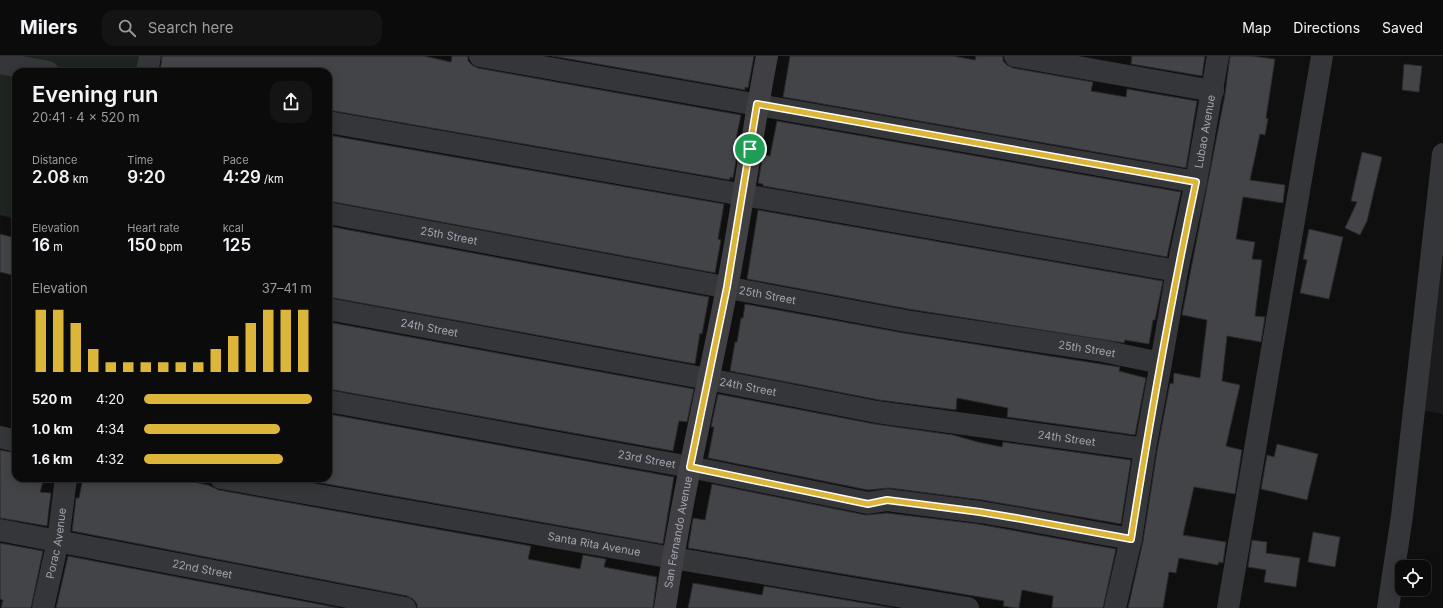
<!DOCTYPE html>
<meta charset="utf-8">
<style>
:root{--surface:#0b0b0c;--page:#141415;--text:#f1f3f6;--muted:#9a9b9d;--line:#2b2b2d;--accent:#dcb63b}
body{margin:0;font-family:Inter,sans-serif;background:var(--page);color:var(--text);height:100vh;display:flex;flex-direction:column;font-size:15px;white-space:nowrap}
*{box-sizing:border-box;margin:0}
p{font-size:13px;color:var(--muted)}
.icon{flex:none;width:22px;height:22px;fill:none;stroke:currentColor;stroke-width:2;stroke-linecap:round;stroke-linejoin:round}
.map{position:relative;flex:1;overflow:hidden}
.details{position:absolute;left:12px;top:12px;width:320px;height:414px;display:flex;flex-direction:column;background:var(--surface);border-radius:12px;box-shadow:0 2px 10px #0003,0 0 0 1px var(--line)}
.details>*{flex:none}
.tools{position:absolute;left:1395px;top:504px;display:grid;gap:8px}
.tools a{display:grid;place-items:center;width:36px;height:36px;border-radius:8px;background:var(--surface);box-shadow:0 2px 10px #0003,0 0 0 1px var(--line);font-size:20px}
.pin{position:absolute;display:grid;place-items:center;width:34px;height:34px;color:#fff;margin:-17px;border:2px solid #fff;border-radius:50%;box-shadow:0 1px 4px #0007}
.round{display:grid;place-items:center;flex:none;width:42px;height:42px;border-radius:12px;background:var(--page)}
.headline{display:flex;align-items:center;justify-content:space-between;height:68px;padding:0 20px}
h1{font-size:22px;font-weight:600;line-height:30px}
.metrics{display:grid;grid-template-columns:repeat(3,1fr);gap:6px;height:68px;padding:4px 20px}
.metrics div{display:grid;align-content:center}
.metrics b{font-size:17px;font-weight:600}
.metrics small{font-size:11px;font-weight:400}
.metrics p{font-size:11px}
.chart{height:112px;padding:8px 20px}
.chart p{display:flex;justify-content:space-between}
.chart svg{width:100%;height:72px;margin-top:4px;stroke:var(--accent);stroke-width:6}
ul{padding:0 20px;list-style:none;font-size:13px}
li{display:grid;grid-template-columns:64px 48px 1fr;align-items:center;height:30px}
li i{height:10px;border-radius:5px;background:var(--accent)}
header{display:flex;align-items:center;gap:24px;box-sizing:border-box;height:56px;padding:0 20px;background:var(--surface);border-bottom:1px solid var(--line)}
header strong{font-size:19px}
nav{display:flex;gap:22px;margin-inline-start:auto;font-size:14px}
.search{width:280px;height:36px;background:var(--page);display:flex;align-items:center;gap:10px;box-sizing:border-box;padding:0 14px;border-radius:12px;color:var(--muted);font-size:15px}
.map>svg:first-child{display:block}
.built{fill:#1b1b1d}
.green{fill:#1e241f}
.building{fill:#434448;stroke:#29292c}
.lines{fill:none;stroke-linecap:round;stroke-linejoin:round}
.street{stroke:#353639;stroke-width:22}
.secondary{stroke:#3f3f44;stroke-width:22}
.route-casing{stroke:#fff;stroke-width:8}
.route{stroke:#dcb63b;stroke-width:5}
.labels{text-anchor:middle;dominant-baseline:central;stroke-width:3.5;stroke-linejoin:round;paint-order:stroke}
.street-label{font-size:11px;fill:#a1a4af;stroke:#0a0a0b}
</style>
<header>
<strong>Milers</strong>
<div class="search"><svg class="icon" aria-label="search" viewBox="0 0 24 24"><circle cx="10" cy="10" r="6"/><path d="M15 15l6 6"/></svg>Search here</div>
<nav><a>Map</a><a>Directions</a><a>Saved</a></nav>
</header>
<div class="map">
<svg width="1443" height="552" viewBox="0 0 1443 552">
<rect width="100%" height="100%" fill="#0f0f10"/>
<!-- built -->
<path class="built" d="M1443 153V358L1420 354Z"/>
<!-- green -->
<path class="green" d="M0 0H145L142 16H16V163L0 159Z"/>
<!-- building -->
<path class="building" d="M162 0H424L451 6 452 0H468V5L472 9 478 12 741 59 734 93 738 94 733 122 730 121V124L328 54V16H160Z
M552 0H754L748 32 745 31V34Z
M790 0H953L975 4 976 0H1003V5L1007 9 1013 12 1093 26 1091 35 1126 41 1127 33 1197 45 1186 112 783 41Z
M1132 0H1205L1202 20 1131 8Z
M1230 0H1251L1275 3 1266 62 1268 63 1265 79 1260 78 1250 124 1285 129 1283 147 1243 141 1236 183 1255 186 1252 203 1262 204 1255 260 1265 261 1261 286 1227 280 1222 325 1240 329 1226 390 1242 394 1235 438 1194 431 1183 479 1226 486 1223 507 1219 506 1218 509 1179 502 1176 517 1169 516 1163 552H1128L1143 485 1157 395 1170 327 1173 328 1174 317 1200 322 1207 264 1182 259 1225 38Z
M1404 8 1422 10 1419 36 1402 34Z
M777 65 1181 136 1167 201 763 130V128L758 127 763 98 770 100Z
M328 79 724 148 718 183 721 184 715 217 328 145Z
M1362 96 1382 101 1367 165 1360 179 1345 172 1357 146 1351 145Z
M758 154 1163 225 1155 264H1153L1149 288 1125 284 1124 287 908 253 747 223Z
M328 170 709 241 702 278 700 277 695 308 328 241Z
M1309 173 1343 181 1329 243 1300 237 1307 204 1303 203Z
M0 178 16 182V220L0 216Z
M745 248 904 277 1120 311 1119 315 1146 322 1135 379 1007 361 1008 352 957 342 956 354 879 344 730 315 735 286H737L741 262H743Z
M328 266 694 333 687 366 679 365 673 395 328 333Z
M718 338 875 368 953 379 978 386 1002 391 1003 386 1131 404 1121 468 982 444 889 432 868 434 708 402 714 371H711Z
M329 358 674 421 663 488 293 422H328Z
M1277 388 1318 398 1307 444 1261 433 1267 399 1274 401Z
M0 394 16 397V422H44L40 436 51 437 47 470 0 462Z
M83 422H182V424L208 429 219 434 531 490 528 503 580 513 583 499 606 503 604 511 657 521 653 552H417V548L413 543 407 540 72 475 76 442H79Z
M712 428 866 459 887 457 978 468 1116 493 1103 552H1052L1053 540 1022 534 1019 552H1015L1003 550 1004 545 688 492 693 462 705 464Z
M1313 476 1340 481 1335 511 1308 506Z
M1252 484 1267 486 1266 497 1300 502 1296 531 1264 526 1266 514 1248 511Z
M0 487 43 495 31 552H1L3 544 0 543Z
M68 500 339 552H56Z
M693 527 762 539 764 530 893 552H688Z"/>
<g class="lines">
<!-- street -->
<g class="street">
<path d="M480 0 1196 126"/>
<path d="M1015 0 1213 35"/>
<path d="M0 7 48 16"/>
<path d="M147 16 150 0"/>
<path d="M328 66 1177 215"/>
<path id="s1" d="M328 157 906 265 1103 295 1161 307"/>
<path id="s2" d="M328 253 708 323 877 356 1145 393"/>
<path id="s3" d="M328 345 690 411 868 447 887 444 980 456 1016 462 1131 483"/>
<path d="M0 381 16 385"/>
<path id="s4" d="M221 422 673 502 968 552"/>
<path id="s5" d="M0 474 405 552"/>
<path id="s6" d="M43 552 58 485 66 422"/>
<path id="s7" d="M1115 552 1131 483 1145 393 1161 307 1177 215 1196 126 1218 0"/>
<path d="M1228 552 1322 0"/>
<path d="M1388 552 1402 460 1443 98"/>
</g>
<!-- secondary -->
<path class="secondary" id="s8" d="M665 552C681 444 706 339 727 232 742 155 752 77 767 0"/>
</g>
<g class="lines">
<!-- route casing -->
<g class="route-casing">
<path id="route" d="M757 48 1196 126C1171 244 1150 363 1131 483L1016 462 980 456 887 444 868 448 690 411 727 231Z"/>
</g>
<!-- route -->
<use href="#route" class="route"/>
</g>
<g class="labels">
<!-- street labels -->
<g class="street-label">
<text stroke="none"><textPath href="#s7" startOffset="485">Lubao Avenue</textPath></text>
<text stroke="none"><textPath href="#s1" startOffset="123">25th Street</textPath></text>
<text stroke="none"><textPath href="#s1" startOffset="447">25th Street</textPath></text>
<text stroke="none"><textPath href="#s2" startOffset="103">24th Street</textPath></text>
<text stroke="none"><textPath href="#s1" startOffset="771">25th Street</textPath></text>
<text stroke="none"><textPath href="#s2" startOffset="427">24th Street</textPath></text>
<text stroke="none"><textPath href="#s2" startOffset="750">24th Street</textPath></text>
<text stroke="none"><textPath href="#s3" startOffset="324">23rd Street</textPath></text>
<text stroke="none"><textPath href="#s8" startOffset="77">San Fernando Avenue</textPath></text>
<text stroke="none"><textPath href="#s6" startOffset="66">Porac Avenue</textPath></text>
<text stroke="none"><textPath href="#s4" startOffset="379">Santa Rita Avenue</textPath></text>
<text stroke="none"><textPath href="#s5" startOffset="206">22nd Street</textPath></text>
</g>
</g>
</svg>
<div class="tools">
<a><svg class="icon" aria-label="locate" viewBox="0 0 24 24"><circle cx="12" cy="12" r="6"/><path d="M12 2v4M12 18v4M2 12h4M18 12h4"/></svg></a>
</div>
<div class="pin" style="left:750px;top:93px;background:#1e9e55"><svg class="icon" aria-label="arrive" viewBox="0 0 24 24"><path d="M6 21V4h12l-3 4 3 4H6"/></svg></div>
<section class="details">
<div class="headline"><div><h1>Evening run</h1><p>20:41 · 4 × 520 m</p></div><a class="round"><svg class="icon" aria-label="share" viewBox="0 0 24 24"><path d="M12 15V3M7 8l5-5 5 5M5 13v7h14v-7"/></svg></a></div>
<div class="metrics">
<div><p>Distance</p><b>2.08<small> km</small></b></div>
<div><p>Time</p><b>9:20</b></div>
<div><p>Pace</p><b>4:29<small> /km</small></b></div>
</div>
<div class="metrics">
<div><p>Elevation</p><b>16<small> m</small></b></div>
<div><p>Heart rate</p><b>150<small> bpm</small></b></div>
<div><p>kcal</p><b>125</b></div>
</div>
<div class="chart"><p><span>Elevation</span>37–41 m</p>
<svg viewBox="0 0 160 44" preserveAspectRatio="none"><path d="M5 44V6M15 44V6M25 44V14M35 44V30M45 44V38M55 44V38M65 44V38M75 44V38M85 44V38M95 44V38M105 44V30M115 44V22M125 44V14M135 44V6M145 44V6M155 44V6"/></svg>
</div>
<ul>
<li><b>520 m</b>4:20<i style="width:100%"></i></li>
<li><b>1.0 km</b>4:34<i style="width:81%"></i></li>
<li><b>1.6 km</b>4:32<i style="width:83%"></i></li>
</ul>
</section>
</div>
